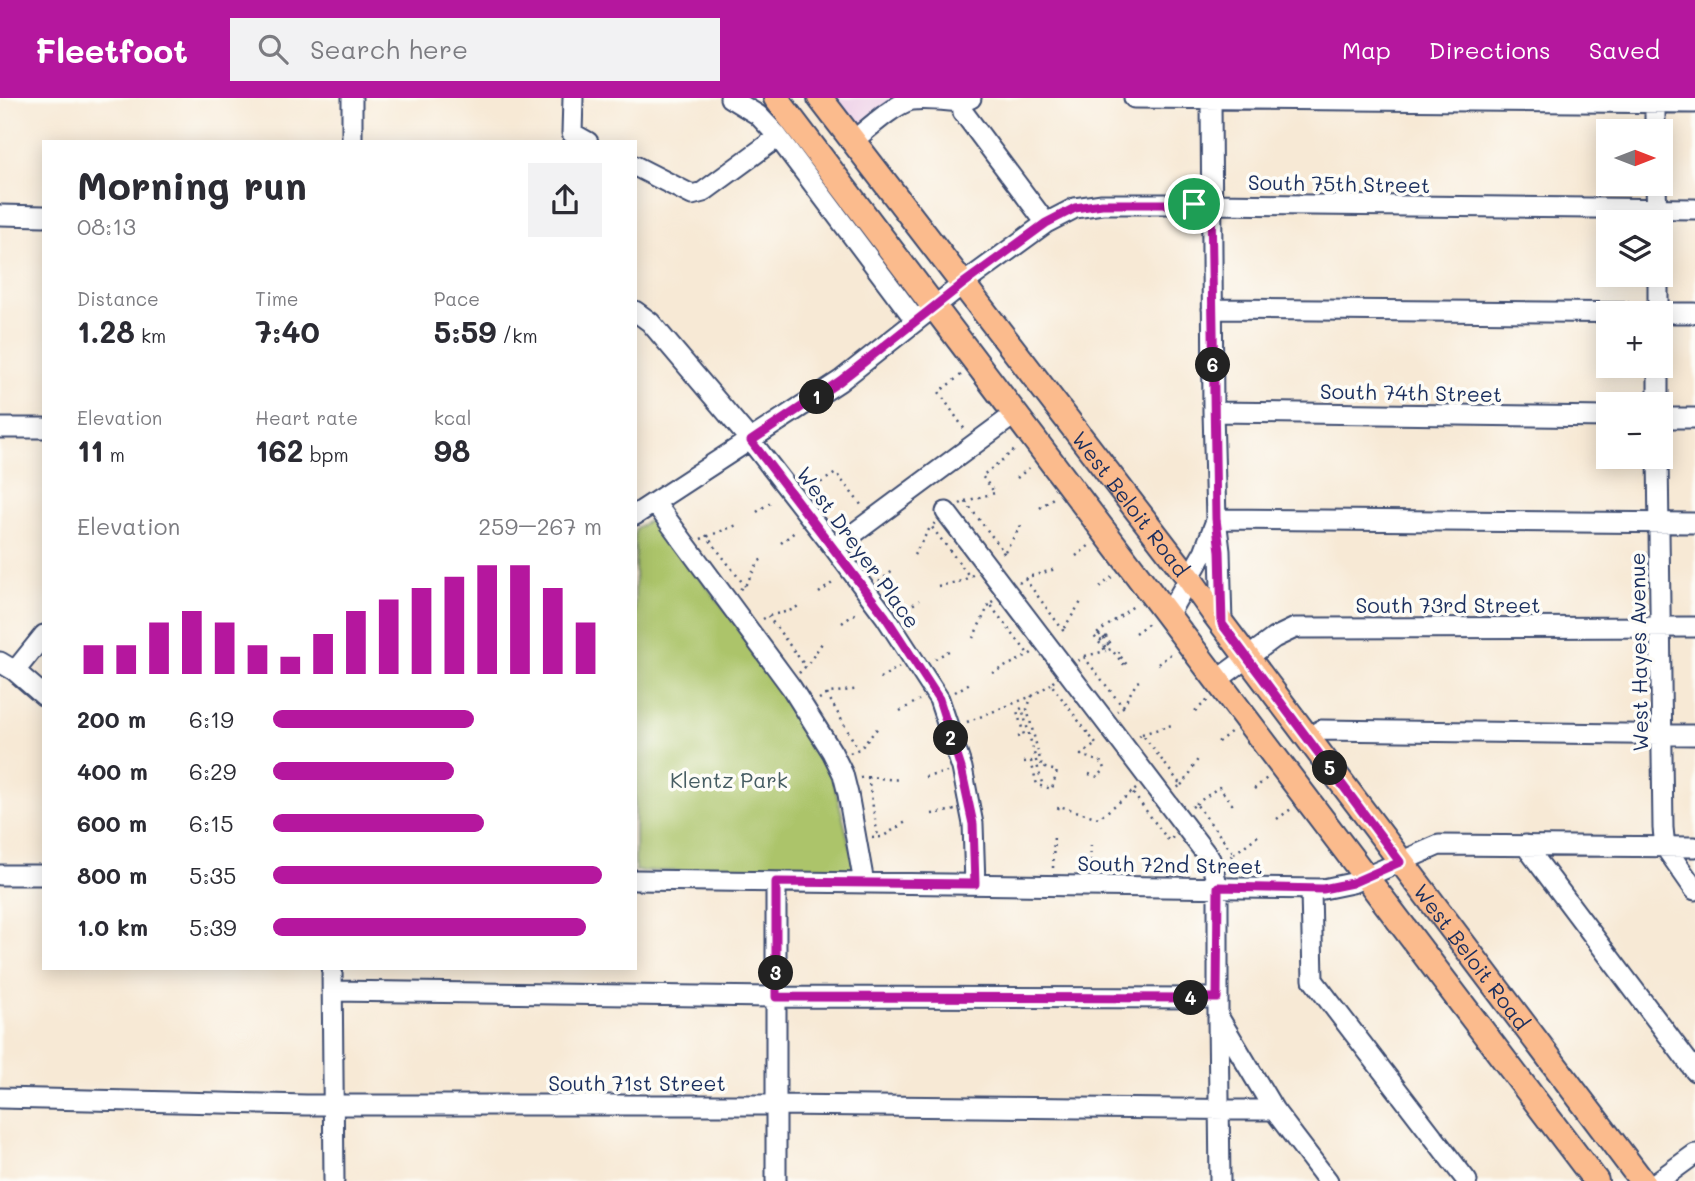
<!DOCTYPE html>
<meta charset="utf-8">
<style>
:root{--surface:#fff;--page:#f2f2f3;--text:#2b2b33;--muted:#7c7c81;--accent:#b5179e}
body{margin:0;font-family:Mali,sans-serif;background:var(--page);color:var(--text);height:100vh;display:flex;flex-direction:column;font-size:26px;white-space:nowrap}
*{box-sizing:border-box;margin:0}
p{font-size:23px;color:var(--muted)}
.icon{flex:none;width:38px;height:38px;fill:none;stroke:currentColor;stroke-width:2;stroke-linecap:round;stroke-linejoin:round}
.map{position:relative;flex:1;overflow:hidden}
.sheet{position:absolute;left:42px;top:42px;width:595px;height:830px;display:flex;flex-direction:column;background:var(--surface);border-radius:0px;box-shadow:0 4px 18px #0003}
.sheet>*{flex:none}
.needle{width:46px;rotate:90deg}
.tools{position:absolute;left:1596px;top:21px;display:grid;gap:14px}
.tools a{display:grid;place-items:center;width:77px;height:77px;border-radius:0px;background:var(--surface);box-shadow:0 4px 18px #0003;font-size:35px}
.pin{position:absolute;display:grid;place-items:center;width:60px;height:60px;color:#fff;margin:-30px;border:4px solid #fff;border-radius:50%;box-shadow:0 2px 7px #0007}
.km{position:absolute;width:35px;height:35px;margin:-18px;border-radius:50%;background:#222;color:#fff;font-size:19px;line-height:35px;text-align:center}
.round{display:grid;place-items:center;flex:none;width:74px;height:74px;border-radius:0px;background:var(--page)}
.overview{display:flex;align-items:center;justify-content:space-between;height:119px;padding:0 35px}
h1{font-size:38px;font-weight:700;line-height:52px}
.figures{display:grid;grid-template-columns:repeat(3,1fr);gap:10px;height:119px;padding:7px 35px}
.figures div{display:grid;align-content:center}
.figures b{font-size:30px;font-weight:700}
.figures small{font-size:19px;font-weight:400}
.figures p{font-size:19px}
.chart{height:196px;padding:14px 35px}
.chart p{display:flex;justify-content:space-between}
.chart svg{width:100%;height:126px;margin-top:7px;stroke:var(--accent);stroke-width:6}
ul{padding:0 35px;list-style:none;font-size:23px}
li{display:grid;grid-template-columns:112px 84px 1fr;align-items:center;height:52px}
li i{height:18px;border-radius:9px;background:var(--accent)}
header{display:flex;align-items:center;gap:42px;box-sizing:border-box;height:98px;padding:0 35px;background:var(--accent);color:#fff}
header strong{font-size:33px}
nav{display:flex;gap:38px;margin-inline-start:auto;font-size:24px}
.search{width:490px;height:63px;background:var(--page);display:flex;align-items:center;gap:18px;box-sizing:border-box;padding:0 24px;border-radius:0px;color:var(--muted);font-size:26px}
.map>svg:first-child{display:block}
.built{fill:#eed0e8}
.green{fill:#acc46a;stroke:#647a64;stroke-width:2}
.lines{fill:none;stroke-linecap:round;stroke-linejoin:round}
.minor-casing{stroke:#3c4b70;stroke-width:23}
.major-casing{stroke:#3c4b70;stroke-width:28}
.path{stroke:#3c4b70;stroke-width:2.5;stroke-dasharray:2 5;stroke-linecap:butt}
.minor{stroke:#fff;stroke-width:19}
.major{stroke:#fbbb8d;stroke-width:24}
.route-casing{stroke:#fff;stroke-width:14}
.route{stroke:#b5179e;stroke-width:9}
.labels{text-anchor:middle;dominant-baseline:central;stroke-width:7;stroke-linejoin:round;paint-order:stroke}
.street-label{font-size:21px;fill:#1b2f5e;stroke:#fdfcf7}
.park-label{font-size:21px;fill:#465c62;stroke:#fdfcf7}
</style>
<header>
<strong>Fleetfoot</strong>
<div class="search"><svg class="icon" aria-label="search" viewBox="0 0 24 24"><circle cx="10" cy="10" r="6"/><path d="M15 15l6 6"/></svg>Search here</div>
<nav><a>Map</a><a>Directions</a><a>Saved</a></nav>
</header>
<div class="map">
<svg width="1695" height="1083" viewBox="0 0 1695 1083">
<rect width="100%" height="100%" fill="#fdfcf7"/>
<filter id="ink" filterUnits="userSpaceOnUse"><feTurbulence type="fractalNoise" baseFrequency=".0143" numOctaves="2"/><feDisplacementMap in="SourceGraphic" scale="14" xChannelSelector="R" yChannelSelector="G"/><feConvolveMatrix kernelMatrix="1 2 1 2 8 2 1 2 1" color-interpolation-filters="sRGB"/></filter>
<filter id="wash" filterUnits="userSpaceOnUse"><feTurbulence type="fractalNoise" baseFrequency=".00686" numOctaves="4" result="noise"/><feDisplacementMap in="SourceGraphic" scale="28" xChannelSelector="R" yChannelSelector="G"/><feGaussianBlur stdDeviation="1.57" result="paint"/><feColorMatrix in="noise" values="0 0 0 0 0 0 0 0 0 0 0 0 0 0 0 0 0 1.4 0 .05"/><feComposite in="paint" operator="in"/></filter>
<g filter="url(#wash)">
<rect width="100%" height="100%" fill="#f7e9d5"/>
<!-- built -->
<path class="built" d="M820 0H902L853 42Z"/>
<!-- green -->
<path class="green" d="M653 420 773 572 829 666 857 775 635 773V431Z"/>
</g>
<g filter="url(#ink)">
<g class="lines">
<!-- minor casing -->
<g class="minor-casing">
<path id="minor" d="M573 0 572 35 588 44
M730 0 758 17 775 35 916 223
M971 0 962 4 963 14 1046 125
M1134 0 1695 5
M1211 0 1213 314 1216 421 1220 453 1222 526
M1655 0V33
M853 43C869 30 893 7 912 2 927 0 947 3 962 4
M352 44V0
M635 68 692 97 703 94 778 39
M1656 86 1657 124
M0 117 44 118
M1658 177V215
M1212 211 1660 215
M635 213 650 224 751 343 834 450 885 518 939 601 962 670 973 726 975 786
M1661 215H1695
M1658 306V268
M1213 314 1608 319
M1661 320H1695
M0 330H44
M1658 359 1663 730 1665 749 1695 792
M655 405 791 589 832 654 843 676 848 696 864 785
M946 414 1210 761 1218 789V918L1274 1012 1328 1083
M635 417 840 283 964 185 1046 125 1075 110 1102 106H1211L1695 111
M1216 421 1695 425
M834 450 1015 316
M1168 517 1204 454 1215 425
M0 564 15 573 44 598
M15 573 44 537
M1217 582 1274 540 1295 530 1695 529
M1308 640 1321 632 1695 637
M1525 747 1695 973
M0 777H44
M635 782 1323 791 1352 785 1439 747 1695 749
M776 784V1083
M1311 792 1313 882 1467 1083
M332 870 334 1083
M332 893 776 899 1217 900
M1218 920 1220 1083
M0 1000 306 1007H776L1274 1012
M1658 1083 1695 1056"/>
</g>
<!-- major casing -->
<g class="major-casing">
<g id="major">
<path d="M776 0C1049 361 1325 720 1596 1083"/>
<path id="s1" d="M820 0 1189 480 1213 514 1642 1083"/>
</g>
</g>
<!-- path -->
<path class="path" d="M961 277 939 294 965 332
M1017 380 1030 369
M809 392 836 375 862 408
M965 403 995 395 982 378 1016 351
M960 406 965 403 1004 454 999 458
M1040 410 1053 400
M757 414 773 402
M935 425 931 428 970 479
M706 437 745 488
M701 441 737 427
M781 445 797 432
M1005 453 1022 426
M914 457 931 428
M1076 458 1090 447
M1025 481 1063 532 1058 536
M879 484 895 471
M1019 485 1028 479 1056 471
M938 488 962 483 974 476
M1100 489 1113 478
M740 491 745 488 759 463 763 461
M819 495 835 483
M993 503 990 505 994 512 1029 557 1033 554
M902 515 919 502
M768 518 806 569
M763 521C774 514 789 516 798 508
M842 525 859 513
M1064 530 1081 504
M1135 535 1149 525
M1107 538 1106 539 1111 546 1109 548 1101 536 1098 538 1108 553
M973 540 990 505
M1120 554 1118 555 1127 567 1125 568 1111 551 1106 553 1094 538 1135 507
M1085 558 1106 553
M935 561 952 551
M1078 563 1084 559 1123 609 1117 613
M1158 566 1172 555
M799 575 808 566 824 542
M992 575 1029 557
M880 580 899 569
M1054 583 1051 586 1096 646 1099 644
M955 594 970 585
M827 596 858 651
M819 601 830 595 859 591
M1123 608 1137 584 1141 582
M900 613 919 602
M1195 613 1208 602
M967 624 1032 598 1051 586
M1142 636 1175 626
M1139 638 1142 636 1181 687 1177 690
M1018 639 1024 637 1017 613 1022 610 1043 689
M1218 644 1232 633
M850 655 861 650 880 627
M1024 664 1031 663 1037 687 1052 691 1057 673 1042 669 1027 611 1032 598
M1089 676 1098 679 1105 671 1103 665 1081 657 1096 646
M868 679 878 739
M925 679 947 674
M860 680C874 677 887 683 901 681
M1181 687C1192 678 1191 667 1200 660
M1136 691 1132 694 1169 743 1173 739
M1254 691 1267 680
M1196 706 1219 689 1232 706 1234 704
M1192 709 1196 706 1234 756 1226 762
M1058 711 1059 708 1099 720 1132 694
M932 716 955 712
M1277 721 1291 711
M872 740 882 739 909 722
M1234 756 1259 737
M1053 770 1054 735
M1090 770 1091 745"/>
<!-- minor -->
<use href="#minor" class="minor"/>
<!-- major -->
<use href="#major" class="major"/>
</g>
</g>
<g class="lines" filter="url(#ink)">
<!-- route casing -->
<g class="route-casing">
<path id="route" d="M1102 106H1211L1216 421 1220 453 1222 526 1400 764 1352 785 1323 791 1218 789 1217 900 776 899V784L975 786 973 726 961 670 939 601 885 518 751 343 840 283 964 185 1046 125 1075 110Z"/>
</g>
<!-- route -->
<use href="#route" class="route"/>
</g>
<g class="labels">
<!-- street labels -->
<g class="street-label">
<text transform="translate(1339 85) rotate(1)">South 75th Street</text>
<text transform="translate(1411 294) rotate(1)">South 74th Street</text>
<text stroke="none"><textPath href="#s1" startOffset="511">West Beloit Road</textPath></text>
<text transform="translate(859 449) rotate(54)">West Dreyer Place</text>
<text x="1448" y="506">South 73rd Street</text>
<text transform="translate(1638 554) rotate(-91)">West Hayes Avenue</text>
<text transform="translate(1170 766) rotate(1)">South 72nd Street</text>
<text stroke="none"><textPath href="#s1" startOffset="1078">West Beloit Road</textPath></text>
<text x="637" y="984">South 71st Street</text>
</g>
<!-- park labels -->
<g class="park-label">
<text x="729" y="681">Klentz Park</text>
</g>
</g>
</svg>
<div class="tools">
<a><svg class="needle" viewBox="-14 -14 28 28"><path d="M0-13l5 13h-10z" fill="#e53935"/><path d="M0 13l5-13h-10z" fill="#7c7c81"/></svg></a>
<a><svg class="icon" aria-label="layers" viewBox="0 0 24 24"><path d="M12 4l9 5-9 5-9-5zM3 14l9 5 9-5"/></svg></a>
<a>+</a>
<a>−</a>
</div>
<div class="pin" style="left:1194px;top:106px;background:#1e9e55"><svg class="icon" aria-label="arrive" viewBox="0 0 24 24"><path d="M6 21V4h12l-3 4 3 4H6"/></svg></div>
<b class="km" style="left:817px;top:299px">1</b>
<b class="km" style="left:951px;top:640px">2</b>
<b class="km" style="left:776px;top:875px">3</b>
<b class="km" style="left:1191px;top:900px">4</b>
<b class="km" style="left:1330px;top:670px">5</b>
<b class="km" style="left:1213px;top:267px">6</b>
<section class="sheet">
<div class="overview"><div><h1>Morning run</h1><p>08:13</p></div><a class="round"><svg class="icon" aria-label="share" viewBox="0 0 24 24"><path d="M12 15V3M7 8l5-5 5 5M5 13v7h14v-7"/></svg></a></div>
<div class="figures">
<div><p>Distance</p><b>1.28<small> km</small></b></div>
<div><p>Time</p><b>7:40</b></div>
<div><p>Pace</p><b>5:59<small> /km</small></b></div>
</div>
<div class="figures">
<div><p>Elevation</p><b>11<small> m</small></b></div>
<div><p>Heart rate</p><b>162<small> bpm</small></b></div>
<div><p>kcal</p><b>98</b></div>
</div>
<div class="chart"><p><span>Elevation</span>259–267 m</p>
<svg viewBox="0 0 160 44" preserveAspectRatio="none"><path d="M5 44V34M15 44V34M25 44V26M35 44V22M45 44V26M55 44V34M65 44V38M75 44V30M85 44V22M95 44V18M105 44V14M115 44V10M125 44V6M135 44V6M145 44V14M155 44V26"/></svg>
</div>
<ul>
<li><b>200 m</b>6:19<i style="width:61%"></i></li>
<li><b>400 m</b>6:29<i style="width:55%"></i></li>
<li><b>600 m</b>6:15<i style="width:64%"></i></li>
<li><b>800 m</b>5:35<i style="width:100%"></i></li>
<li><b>1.0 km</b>5:39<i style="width:95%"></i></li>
</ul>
</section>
</div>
